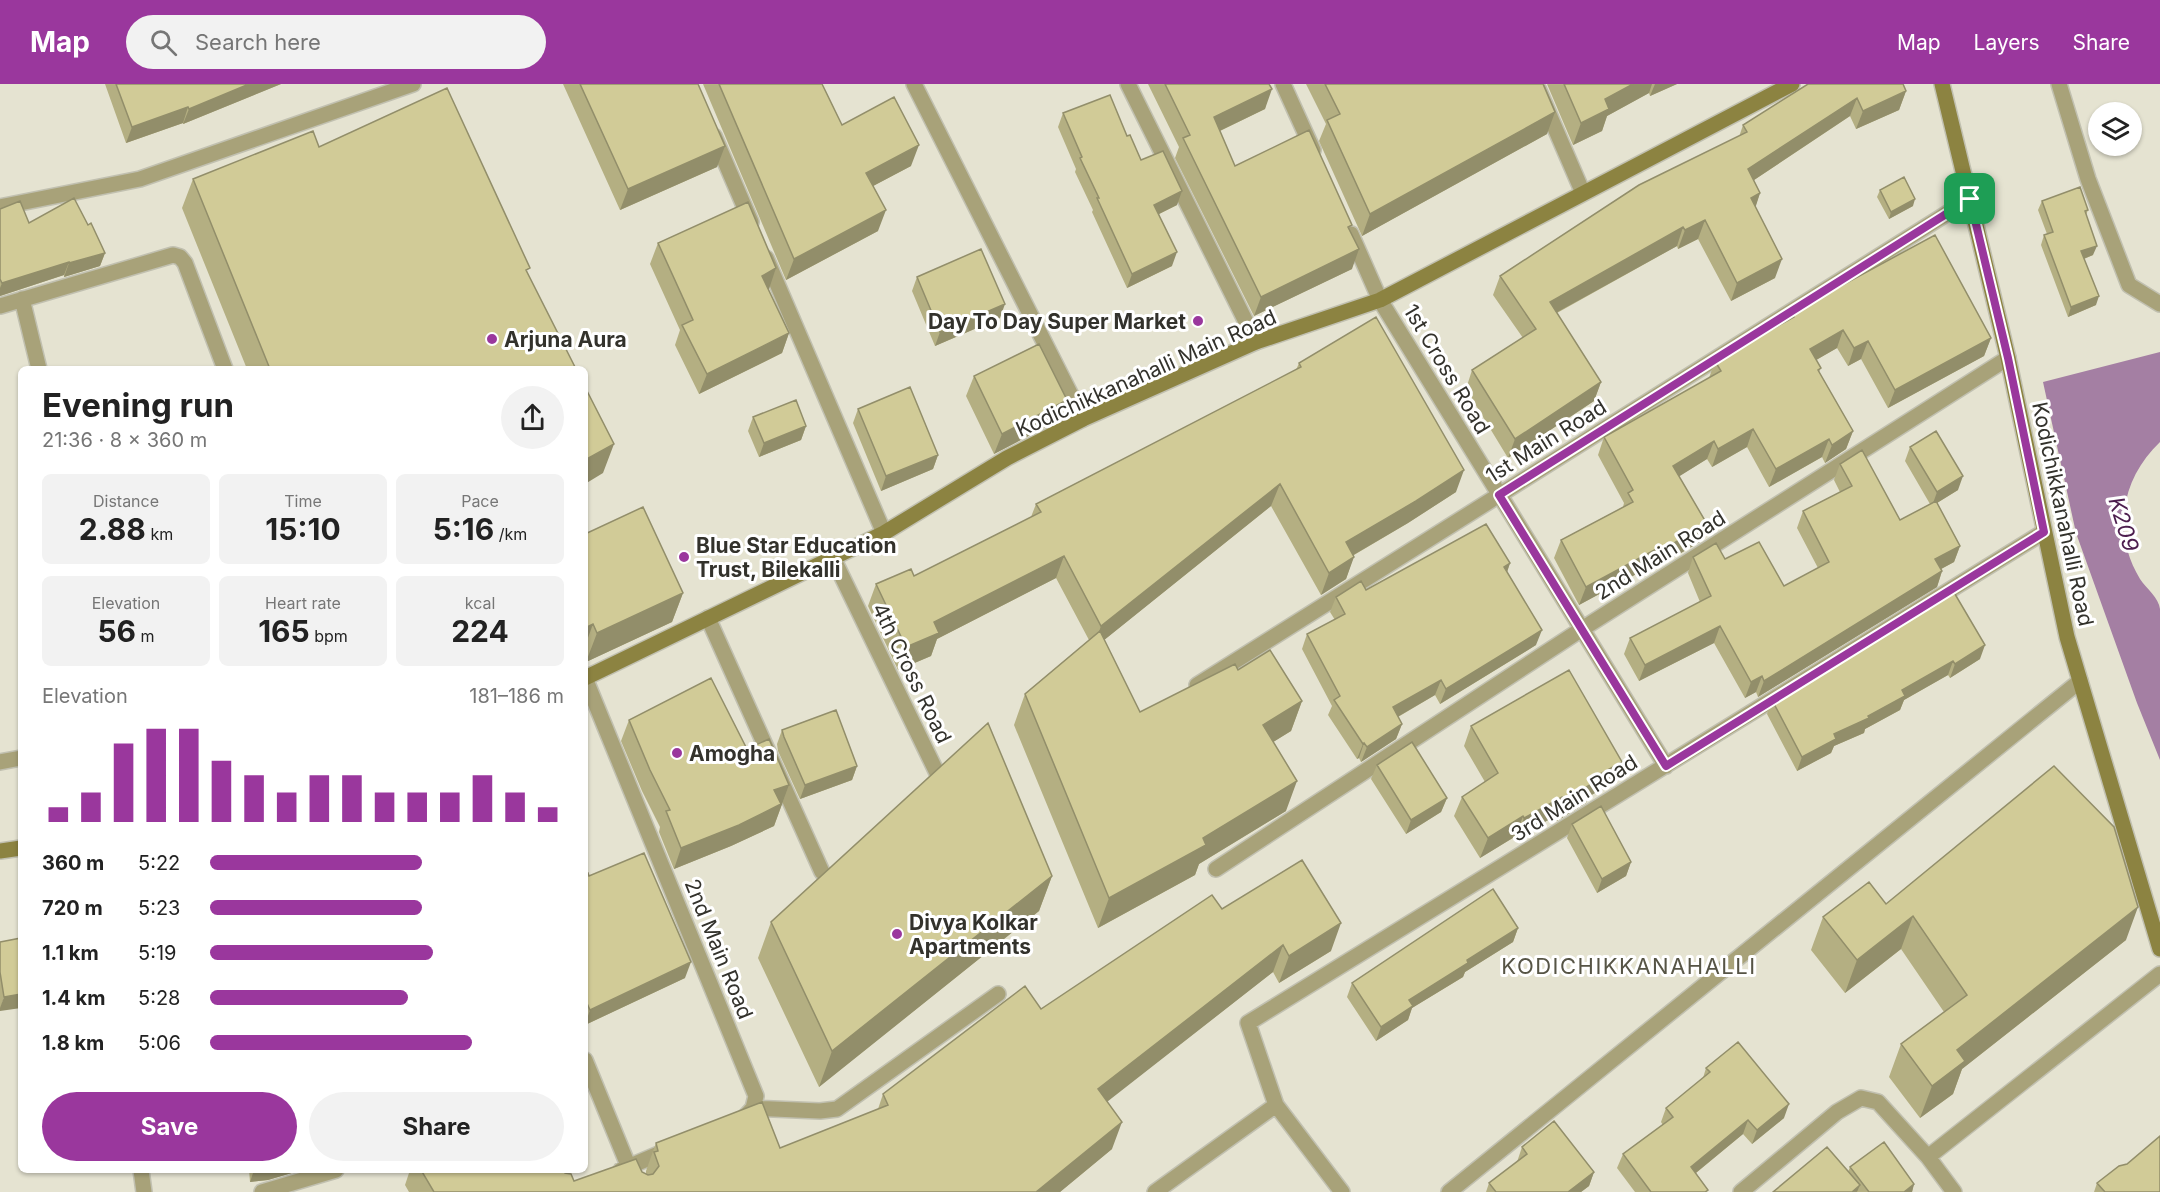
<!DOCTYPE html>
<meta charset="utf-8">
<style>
:root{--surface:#fff;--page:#f2f2f2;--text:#222;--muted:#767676;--accent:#9a379d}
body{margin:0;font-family:Inter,sans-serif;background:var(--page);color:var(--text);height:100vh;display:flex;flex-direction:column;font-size:22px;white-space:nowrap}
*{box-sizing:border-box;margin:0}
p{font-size:20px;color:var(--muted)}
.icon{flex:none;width:33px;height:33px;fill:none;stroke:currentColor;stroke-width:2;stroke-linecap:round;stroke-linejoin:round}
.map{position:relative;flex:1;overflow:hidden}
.sheet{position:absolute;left:18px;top:282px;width:570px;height:807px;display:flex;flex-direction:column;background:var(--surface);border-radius:9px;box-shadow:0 2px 4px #0004}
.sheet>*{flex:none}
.fabs{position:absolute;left:2088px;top:18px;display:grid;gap:12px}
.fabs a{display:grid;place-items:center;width:54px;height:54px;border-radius:50%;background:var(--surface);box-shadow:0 2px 4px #0004;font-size:30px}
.pin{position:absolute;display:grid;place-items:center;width:51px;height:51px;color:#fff;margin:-26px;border-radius:12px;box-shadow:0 3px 9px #0006}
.round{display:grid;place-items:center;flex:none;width:63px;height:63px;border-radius:32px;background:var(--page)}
.headline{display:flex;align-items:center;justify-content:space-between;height:102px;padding:0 24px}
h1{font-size:33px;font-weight:700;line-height:45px}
.stats{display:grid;grid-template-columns:repeat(3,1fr);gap:9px;height:102px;padding:6px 24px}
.stats div{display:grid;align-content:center;border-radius:9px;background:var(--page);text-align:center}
.stats b{font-size:30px;font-weight:700}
.stats small{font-size:16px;font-weight:400}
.stats p{font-size:16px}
.chart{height:168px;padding:12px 24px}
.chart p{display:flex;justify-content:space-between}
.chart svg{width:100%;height:108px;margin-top:6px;stroke:var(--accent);stroke-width:6}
.primary-button{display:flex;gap:12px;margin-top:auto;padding:12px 24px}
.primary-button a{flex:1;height:69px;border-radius:36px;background:var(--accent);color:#fff;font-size:24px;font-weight:700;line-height:69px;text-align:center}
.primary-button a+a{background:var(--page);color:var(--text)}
ul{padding:0 24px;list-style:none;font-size:20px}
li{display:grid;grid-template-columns:96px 72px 1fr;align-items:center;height:45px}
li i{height:15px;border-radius:8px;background:var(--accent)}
header{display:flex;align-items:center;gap:36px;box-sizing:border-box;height:84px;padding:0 30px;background:var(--accent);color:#fff}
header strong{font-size:28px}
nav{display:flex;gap:33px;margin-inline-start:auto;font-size:21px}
.search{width:420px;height:54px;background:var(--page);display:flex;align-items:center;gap:15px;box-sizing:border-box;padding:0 21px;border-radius:33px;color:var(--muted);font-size:22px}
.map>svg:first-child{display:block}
.water{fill:#a47fa3}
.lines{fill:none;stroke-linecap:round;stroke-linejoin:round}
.lane-casing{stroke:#c1c0b0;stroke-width:18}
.street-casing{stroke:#c1c0b0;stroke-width:18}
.secondary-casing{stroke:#c1c0b0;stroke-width:18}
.lane{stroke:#a8a279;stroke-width:15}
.street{stroke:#a8a279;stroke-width:15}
.secondary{stroke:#8c8341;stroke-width:15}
.wall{fill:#b4af82}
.shaded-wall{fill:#928e6a}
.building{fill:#d1cb97;stroke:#928e6a;stroke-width:1.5}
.route-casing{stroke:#fff;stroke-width:12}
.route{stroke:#9a379d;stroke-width:8}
.poi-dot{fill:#9a379d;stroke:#fff;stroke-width:2}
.labels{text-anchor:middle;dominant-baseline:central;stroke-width:6;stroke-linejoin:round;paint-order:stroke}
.poi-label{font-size:21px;font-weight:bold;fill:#33322c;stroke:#fff;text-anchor:start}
.street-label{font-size:21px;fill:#33322c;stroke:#fff}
.water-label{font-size:22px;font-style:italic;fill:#4d1e4e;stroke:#fff}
.neighbourhood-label{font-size:22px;letter-spacing:1.5px;fill:#565445;stroke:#fff}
</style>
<header>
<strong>Map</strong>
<div class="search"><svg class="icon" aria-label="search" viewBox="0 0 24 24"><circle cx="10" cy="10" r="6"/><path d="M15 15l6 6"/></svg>Search here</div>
<nav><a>Map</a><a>Layers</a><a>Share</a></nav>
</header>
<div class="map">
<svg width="2160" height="1108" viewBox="0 0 2160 1108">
<rect width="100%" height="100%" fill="#e5e3d1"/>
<!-- water -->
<path class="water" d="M2160 268V358C2121 395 2112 449 2140 495 2146 504 2159 514 2160 525 2160 542 2160 559 2160 575 2160 609 2160 642 2160 676L2137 619 2076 449 2043 298Z"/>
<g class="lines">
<!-- lane casing -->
<g class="lane-casing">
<path id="lane" d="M2059 0 2088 95 2129 201 2160 220"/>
</g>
<!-- street casing -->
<g class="street-casing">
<path id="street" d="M914 0 1083 335
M1128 0 1256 258
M1283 0 1313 66
M1536 0 1583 109
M714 52 751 138
M0 123 140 95 413 0
M1351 150 1380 216 1666 682
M766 174 884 449
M22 215 39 285
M0 222 173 171 180 173 185 179 225 285
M833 474 938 691
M708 534 822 788
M585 594 756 1012 753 1024 743 1035
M1197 601 1970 115
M0 678 21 674
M1216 785 1582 545 2008 274
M585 976 639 1108
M753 1024 820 1027 837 1025 998 910
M1928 1073 2160 890
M141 1086 144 1108
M621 1086 668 1066
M262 1108 336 1086
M1155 1108 1276 1021
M1342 1108 1276 1021 1248 939 2044 448
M1449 1108 2080 597
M1741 1108 1837 1028 1861 1014 1878 1018 1928 1073 1954 1108"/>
</g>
<!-- secondary casing -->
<g class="secondary-casing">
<path id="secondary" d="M1942 0 2008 274 2067 553 2160 865
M585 594 884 449 1007 374 1083 335 1256 258 1380 216 1792 0
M0 767 21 764"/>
</g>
<!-- lane -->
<use href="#lane" class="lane"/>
<!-- street -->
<use href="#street" class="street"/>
<!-- secondary -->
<use href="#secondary" class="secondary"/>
</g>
<!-- wall -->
<path class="wall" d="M105 0H281L183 40V39L126 59Z
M563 0H698L717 83 620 126Z
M703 0H822L842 41 911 82 873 102 878 147 786 196Z
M1148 0H1269L1265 25 1220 47 1235 82 1350 147 1352 185 1254 232 1175 74 1179 63Z
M1306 0H1543L1547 50 1362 152 1319 57 1326 40Z
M1547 0H1677L1650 12 1649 9 1607 32 1602 47 1573 61Z
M1808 0 1906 7 1899 26 1856 45 1850 32 1754 96 1760 109 1755 123 1775 194 1731 217 1698 155 1678 165 1677 162 1557 229 1601 298 1594 317 1508 374 1466 305 1472 286 1523 254 1493 211 1500 192 1739 53 1743 41Z
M1063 29 1127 52 1141 76 1177 121 1159 130 1172 182 1127 204 1092 128 1093 126 1075 88 1076 85 1058 43Z
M319 63 528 191 576 285H247L182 124 193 95Z
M1880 106 1913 122 1889 135 1877 113Z
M2042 117 2088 126 2086 131 2093 171 2084 175 2096 221 2068 233 2041 161 2044 151 2047 150 2038 126Z
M0 125 29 139 88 141 105 169 100 182 64 193V191L0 212Z
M658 159 776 184 768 205 789 249 782 269 699 310 675 261 680 246 650 180Z
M917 193 1000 234 935 262 912 207Z
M1826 210 1991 254 1984 272 1888 324 1861 275 1848 282 1837 264 1816 276 1821 284 1819 288 1853 347 1846 365 1825 379 1822 373 1769 403 1747 363 1712 383 1707 375 1679 392 1700 458 1655 484 1653 481 1579 521 1554 474 1561 456 1623 423 1624 419 1598 371 1604 353 1709 294 1715 277 1788 236 1791 227Z
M1299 279 1456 408 1408 439 1354 471 1346 495 1321 511 1271 422 1104 556 1140 628 1238 586 1302 617 1291 647 1273 658 1286 727 1199 780 1195 791 1098 844 1014 641 1025 610 1089 556 1056 494 937 555 931 572 898 586 868 522 876 500 914 492 1031 433 1036 420 1296 286Z
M974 292 1067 316 1059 336 994 370 966 312Z
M858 325 938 371 933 385 881 407 853 339Z
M753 333 806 342 801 356 759 373 748 347Z
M1910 363 1958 406 1937 419 1960 462 1954 478 1941 485 1942 487 1937 503 1758 613 1756 608 1745 614 1714 559 1639 597 1624 570 1630 554 1700 518 1688 489 1693 473 1725 475 1784 502 1818 484 1797 444 1803 427 1840 408 1834 396 1840 380 1900 436 1930 420 1905 377Z
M585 450 683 509 672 538 586 578 585 576Z
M1510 479 1507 488 1536 561 1440 620 1435 611 1398 633 1402 640 1396 655 1361 678 1359 674 1357 675 1328 631 1332 622 1302 565 1307 550 1335 536 1330 528 1336 513 1366 506Z
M1952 505 1980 575 1950 594 1948 591 1904 616 1900 626 1865 645 1864 649 1834 662 1831 669 1797 687 1767 630 1772 616Z
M629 636 747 665 789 701 774 742 731 762 674 785 659 748 660 743 642 707 621 657Z
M1471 642 1614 698 1588 713 1586 719 1557 737 1555 732 1517 754 1516 752 1480 774 1454 732 1462 713 1485 698 1464 662Z
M782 646 857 682 852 696 800 715 778 667 777 660Z
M1377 681 1447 714 1441 728 1406 750 1371 695Z
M1572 740 1631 778 1626 792 1597 809 1567 754Z
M585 790 589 792 685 894 585 941Z
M1052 792 1039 827 819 1003 758 874 771 838Z
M1886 820 2126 856 1962 985 1953 1010 1920 1034 1889 993 1901 960 1944 928 1901 865 1845 909 1811 866 1823 833Z
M1222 825 1331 867 1279 899 1273 888 1107 1017 1112 1065 1060 1108H409L405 1101 410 1086H563L574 1097 642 1088 646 1090V1087L656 1059 780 1064 878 1025 883 1010 1041 925Z
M1518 844 1513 858 1465 888 1463 893 1412 924 1408 936 1376 957 1347 913 1352 899Z
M21 854 0 927V858Z
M1706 984 1784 1034 1752 1060 1743 1050 1696 1089 1708 1106 1707 1108H1635L1617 1084 1623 1070 1663 1041 1661 1038 1666 1024 1703 994Z
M1522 1063 1594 1088 1589 1102 1581 1108H1486L1489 1099 1517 1078Z
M2127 1080 2160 1108H2094L2097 1099Z
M1850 1083 1914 1100 1912 1108H1773L1848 1088Z
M249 1086H302L268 1096 250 1098Z"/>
<!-- shaded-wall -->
<path class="shaded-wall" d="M249 0H281L183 40 189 25Z
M1633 0H1652L1649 9 1607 32 1602 47 1573 61 1581 39 1605 15Z
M1655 0H1677L1650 12Z
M1272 5 1265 25 1207 53 1214 33Z
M1906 7 1899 26 1856 45 1863 27Z
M1857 14 1850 32 1742 104 1748 85Z
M188 23 183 39 126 59 132 43Z
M1555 28 1547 50 1362 152 1370 130Z
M919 61 911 82 858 110 866 89Z
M725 62 717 83 620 126 628 105Z
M1182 107 1177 121 1149 135 1154 121Z
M1760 109 1754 128 1751 114Z
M1915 115 1913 122 1889 135 1891 128Z
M886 126 878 147 786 196 794 175Z
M1705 136 1698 155 1678 165 1685 146Z
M1683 143 1677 162 1543 236 1550 218Z
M2097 162 2093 171 2078 177 2081 167Z
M1359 165 1352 185 1254 232 1261 213Z
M1177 168 1172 182 1127 204 1132 190Z
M105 169 100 182 64 193 69 179Z
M1782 175 1775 194 1731 217 1737 199Z
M69 178 64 191 0 212V204L2 199Z
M776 184 769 205 754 213 762 192Z
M2099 212 2096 221 2068 233 2071 223Z
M1005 220 1000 234 935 262 940 248Z
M1843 246 1837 264 1804 283 1810 265Z
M789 249 782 269 699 310 707 290Z
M1991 254 1984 272 1888 324 1895 306Z
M1868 257 1861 275 1848 282 1854 264Z
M1601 298 1594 317 1508 374 1515 355Z
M1067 316 1059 336 994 370 1002 350Z
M806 342 801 356 759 373 764 359Z
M1753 345 1747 363 1712 383 1718 365Z
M1853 347 1846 365 1825 379 1832 361Z
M1829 355 1822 373 1769 403 1776 385Z
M1714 357 1707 375 1667 400 1673 382Z
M614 360 603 389 585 400V376Z
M938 371 933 385 881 407 886 392Z
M1464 386 1456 408 1408 439 1338 480 1346 458Z
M1963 392 1958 406 1932 422 1937 408Z
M1280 400 1271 422 1093 565 1101 542Z
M1707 440 1700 458 1655 484 1662 466Z
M1960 462 1954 478 1930 491 1935 475Z
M1660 463 1653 481 1579 521 1586 503Z
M1064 472 1056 494 937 555 931 572 898 586 906 563 934 538Z
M1354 473 1346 495 1321 511 1329 489Z
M1510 479 1505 494 1504 483Z
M1942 487 1937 503 1758 613 1764 597Z
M683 509 672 538 586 578 597 549Z
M593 540 585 562V544Z
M1720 542 1714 559 1639 597 1645 581Z
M1542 546 1536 561 1440 620 1446 605Z
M1985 561 1980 575 1950 594 1955 580Z
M1953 577 1948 591 1904 616 1900 626 1865 645 1864 649 1834 662 1831 669 1797 687 1802 673 1834 650 1902 606Z
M1762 592 1756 608 1745 614 1751 598Z
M1441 596 1435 611 1387 639 1393 623Z
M1302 617 1291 647 1252 671 1263 641Z
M1402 640 1396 655 1361 678 1367 663Z
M1364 659 1359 674 1357 675 1363 660Z
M1622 678 1614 698 1588 713 1586 719 1557 737 1564 717 1591 695Z
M857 682 852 696 800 715 805 701Z
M1297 697 1286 727 1199 780 1195 791 1098 844 1109 814 1203 754Z
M789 701 774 742 731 762 674 785 681 764 774 706Z
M1562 713 1555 732 1517 754 1524 734Z
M1447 714 1441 728 1406 750 1411 736Z
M1523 732 1516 752 1480 774 1488 754Z
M1631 778 1626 792 1597 809 1602 795Z
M1052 792 1039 827 819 1003 832 967Z
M2138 823 2126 856 1962 985 1953 1010 1920 1034 1932 1002 1957 966Z
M1913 832 1901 865 1845 909 1857 876Z
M1341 839 1331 867 1279 899 1289 872Z
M1518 844 1513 858 1465 888 1463 893 1412 924 1408 936 1376 957 1381 943 1409 916 1467 876Z
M1283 861 1273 888 1089 1032 1098 1005Z
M691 878 685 894 585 941 590 926Z
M21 910V924L0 927V924L4 913Z
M1789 1020 1784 1034 1752 1060 1757 1046Z
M1748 1036 1743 1050 1686 1097 1691 1083Z
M1122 1038 1112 1065 1060 1108H1036Z
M254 1086H302L268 1096 250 1098Z
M1594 1088 1589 1102 1581 1108H1568Z
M1914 1100 1912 1108H1904Z
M1860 1101 1857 1108H1852Z"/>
<!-- building -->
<path class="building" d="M116 0H249L189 25 188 23 132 43Z
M580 0H698L725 62 628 105Z
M719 0H822L842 41 894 13 919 61 866 89 886 126 794 175Z
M1165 0H1269L1272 5 1214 33 1235 82 1309 46 1352 141 1348 143 1359 165 1261 213 1183 54 1190 51Z
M1325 0H1543L1555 28 1370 130 1327 36 1340 30Z
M1564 0H1633L1605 15 1609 25 1581 39Z
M1808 0H1903L1906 7 1863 27 1857 14 1748 85 1760 109 1751 114 1782 175 1737 199 1705 136 1685 146 1683 143 1550 218 1601 298 1515 355 1472 286 1536 245 1500 192 1639 101 1747 48 1743 41Z
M447 4 530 184 526 186 576 285H270L193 95 313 47 319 63Z
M1110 11 1127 52 1130 51 1141 76 1163 67 1182 107 1154 121 1177 168 1132 190 1097 114H1099L1080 74 1082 73 1063 29Z
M1904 93 1915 115 1891 128 1880 106Z
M2080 103 2088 126 2085 127 2097 162 2081 167 2099 212 2071 223 2044 151 2053 148 2042 117Z
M74 114 88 141 91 139 105 169 69 179V178L2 199 0 195V125L20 117 29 139Z
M748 118 776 184 762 192 789 249 707 290 682 241 693 236 658 159Z
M1935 151 1991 254 1895 306 1868 257 1854 264 1843 246 1810 265 1821 284 1818 286 1853 347 1832 361 1829 355 1776 385 1753 345 1718 365 1714 357 1673 382 1707 440 1662 466 1660 463 1586 503 1561 456 1633 418 1628 409 1633 406 1604 353 1721 287 1715 277 1794 233 1791 227 1824 208 1826 210Z
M981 165 1005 220 940 248 917 193Z
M1376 233 1464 386 1416 417 1346 458 1354 473 1329 489 1280 400 1101 542 1064 472 934 538 939 549 906 563 876 500 911 485 914 492 1041 428 1036 420 1301 283 1299 279Z
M1039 260 1067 316 1002 350 974 292Z
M585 303 614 360 585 376Z
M910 303 938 371 886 392 858 325Z
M796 316 806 342 764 359 753 333Z
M1936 347 1963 392 1937 408 1910 363Z
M1862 366 1900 436 1936 417 1960 462 1935 475 1942 487 1764 597 1762 592 1751 598 1720 542 1645 581 1630 554 1711 512 1693 473 1716 459 1725 475 1759 458 1784 502 1829 478 1803 427 1852 402 1840 380Z
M643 423 683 509 597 549 593 540 585 544V450Z
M1486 440 1510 479 1504 483 1542 546 1446 605 1441 596 1393 623 1402 640 1367 663 1364 659 1363 660 1334 616 1340 612 1307 550 1345 530 1336 513 1361 497 1366 506Z
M1952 505 1985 561 1955 580 1953 577 1902 606 1905 612 1868 632 1869 634 1834 650 1836 655 1802 673 1772 616Z
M1100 547 1140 628 1235 580 1238 586 1270 566 1302 617 1263 641 1297 697 1203 754 1206 761 1109 814 1025 610Z
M1569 586 1622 678 1591 695 1593 699 1564 717 1562 713 1524 734 1523 732 1488 754 1462 713 1498 689 1471 642Z
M711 594 747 665 769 655 789 701 774 706 781 720 739 741 681 764 666 727 670 726 650 686 629 636Z
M836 626 857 682 805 701 784 653 782 646Z
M988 639 1052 792 832 967 771 838Z
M1412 658 1447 714 1411 736 1377 681Z
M2054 682 2114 743 2138 823 1957 966 1965 977 1932 1002 1901 960 1967 911 1913 832 1857 876 1823 833 1869 798 1886 820Z
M1601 722 1631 778 1602 795 1572 740Z
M644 769 691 878 590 926 585 915V790L588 789 589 792Z
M1302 776 1341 839 1289 872 1283 861 1098 1005 1122 1038 1036 1108H434L421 1086H563L565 1089 571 1090 574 1097 636 1075 642 1088 648 1091 653 1090 659 1082 654 1068 658 1067 656 1059 762 1018 780 1064 888 1021 883 1010 1025 902 1041 925 1212 811 1222 825Z
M1493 805 1518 844 1467 876 1468 879 1409 916 1413 922 1381 943 1352 899Z
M21 854V910L4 913 0 888V858Z
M1738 958 1789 1020 1757 1046 1748 1036 1691 1083 1708 1106 1705 1108H1651L1623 1070 1673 1033 1666 1024 1710 988 1706 984Z
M1554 1037 1594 1088 1568 1108H1496L1489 1099 1527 1070 1522 1063Z
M2160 1052V1108H2105L2097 1099 2119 1082 2127 1080Z
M1884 1058 1914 1100 1904 1108H1869L1850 1083Z
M1827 1063 1860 1101 1852 1108H1773Z"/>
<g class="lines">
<!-- route casing -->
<g class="route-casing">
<path id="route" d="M1970 115 2008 274 2044 448 1666 682 1499 411Z"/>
</g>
<!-- route -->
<use href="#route" class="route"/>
</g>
<!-- markers -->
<g class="poi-dot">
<circle cx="1198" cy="237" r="6"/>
<circle cx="492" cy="255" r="6"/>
<circle cx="684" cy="473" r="6"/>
<circle cx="677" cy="669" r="6"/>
<circle cx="897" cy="850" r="6"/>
</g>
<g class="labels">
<!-- poi labels -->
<g class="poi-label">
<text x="1186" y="237" text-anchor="end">Day To Day Super Market</text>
<text x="504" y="255">Arjuna Aura</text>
<text x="696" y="461">Blue Star Education<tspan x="696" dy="24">Trust, Bilekalli</tspan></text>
<text x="689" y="669">Amogha</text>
<text x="909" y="838">Divya Kolkar<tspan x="909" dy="24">Apartments</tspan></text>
</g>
<!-- street labels -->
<g class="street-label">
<text transform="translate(1447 285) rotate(59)">1st Cross Road</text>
<text transform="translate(1146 289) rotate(-24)">Kodichikkanahalli Main Road</text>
<text transform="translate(1546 357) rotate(-32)">1st Main Road</text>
<text transform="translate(2063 430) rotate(78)">Kodichikkanahalli Road</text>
<text transform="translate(1660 471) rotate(-32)">2nd Main Road</text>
<text transform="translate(912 589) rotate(64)">4th Cross Road</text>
<text transform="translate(1574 714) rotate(-32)">3rd Main Road</text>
<text transform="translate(719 865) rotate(68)">2nd Main Road</text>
</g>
<!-- water labels -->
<g class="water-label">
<text transform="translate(2124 440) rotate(73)">K209</text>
</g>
<!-- neighbourhood labels -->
<g class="neighbourhood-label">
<text x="1629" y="882">KODICHIKKANAHALLI</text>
</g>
</g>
</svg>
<div class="fabs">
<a><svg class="icon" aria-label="layers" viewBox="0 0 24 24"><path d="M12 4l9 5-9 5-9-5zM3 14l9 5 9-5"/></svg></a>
</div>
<div class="pin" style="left:1970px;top:115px;background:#1e9e55"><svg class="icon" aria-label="arrive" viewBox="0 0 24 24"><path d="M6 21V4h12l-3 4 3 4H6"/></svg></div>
<section class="sheet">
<div class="headline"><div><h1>Evening run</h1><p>21:36 · 8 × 360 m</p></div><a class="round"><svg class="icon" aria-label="share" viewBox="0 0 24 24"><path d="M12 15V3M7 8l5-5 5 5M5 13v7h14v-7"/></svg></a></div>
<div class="stats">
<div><p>Distance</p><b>2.88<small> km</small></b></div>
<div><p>Time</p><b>15:10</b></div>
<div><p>Pace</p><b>5:16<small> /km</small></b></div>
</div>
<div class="stats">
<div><p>Elevation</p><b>56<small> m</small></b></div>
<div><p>Heart rate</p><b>165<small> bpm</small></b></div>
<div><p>kcal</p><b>224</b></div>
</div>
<div class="chart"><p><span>Elevation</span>181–186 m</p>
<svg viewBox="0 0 160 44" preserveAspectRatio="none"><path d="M5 44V38M15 44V32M25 44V12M35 44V6M45 44V6M55 44V19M65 44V25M75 44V32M85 44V25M95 44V25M105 44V32M115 44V32M125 44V32M135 44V25M145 44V32M155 44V38"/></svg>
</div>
<ul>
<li><b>360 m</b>5:22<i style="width:60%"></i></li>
<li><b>720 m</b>5:23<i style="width:60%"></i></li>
<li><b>1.1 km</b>5:19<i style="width:63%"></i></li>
<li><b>1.4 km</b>5:28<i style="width:56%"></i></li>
<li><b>1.8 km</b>5:06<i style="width:74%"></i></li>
</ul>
<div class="primary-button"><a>Save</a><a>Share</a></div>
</section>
</div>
